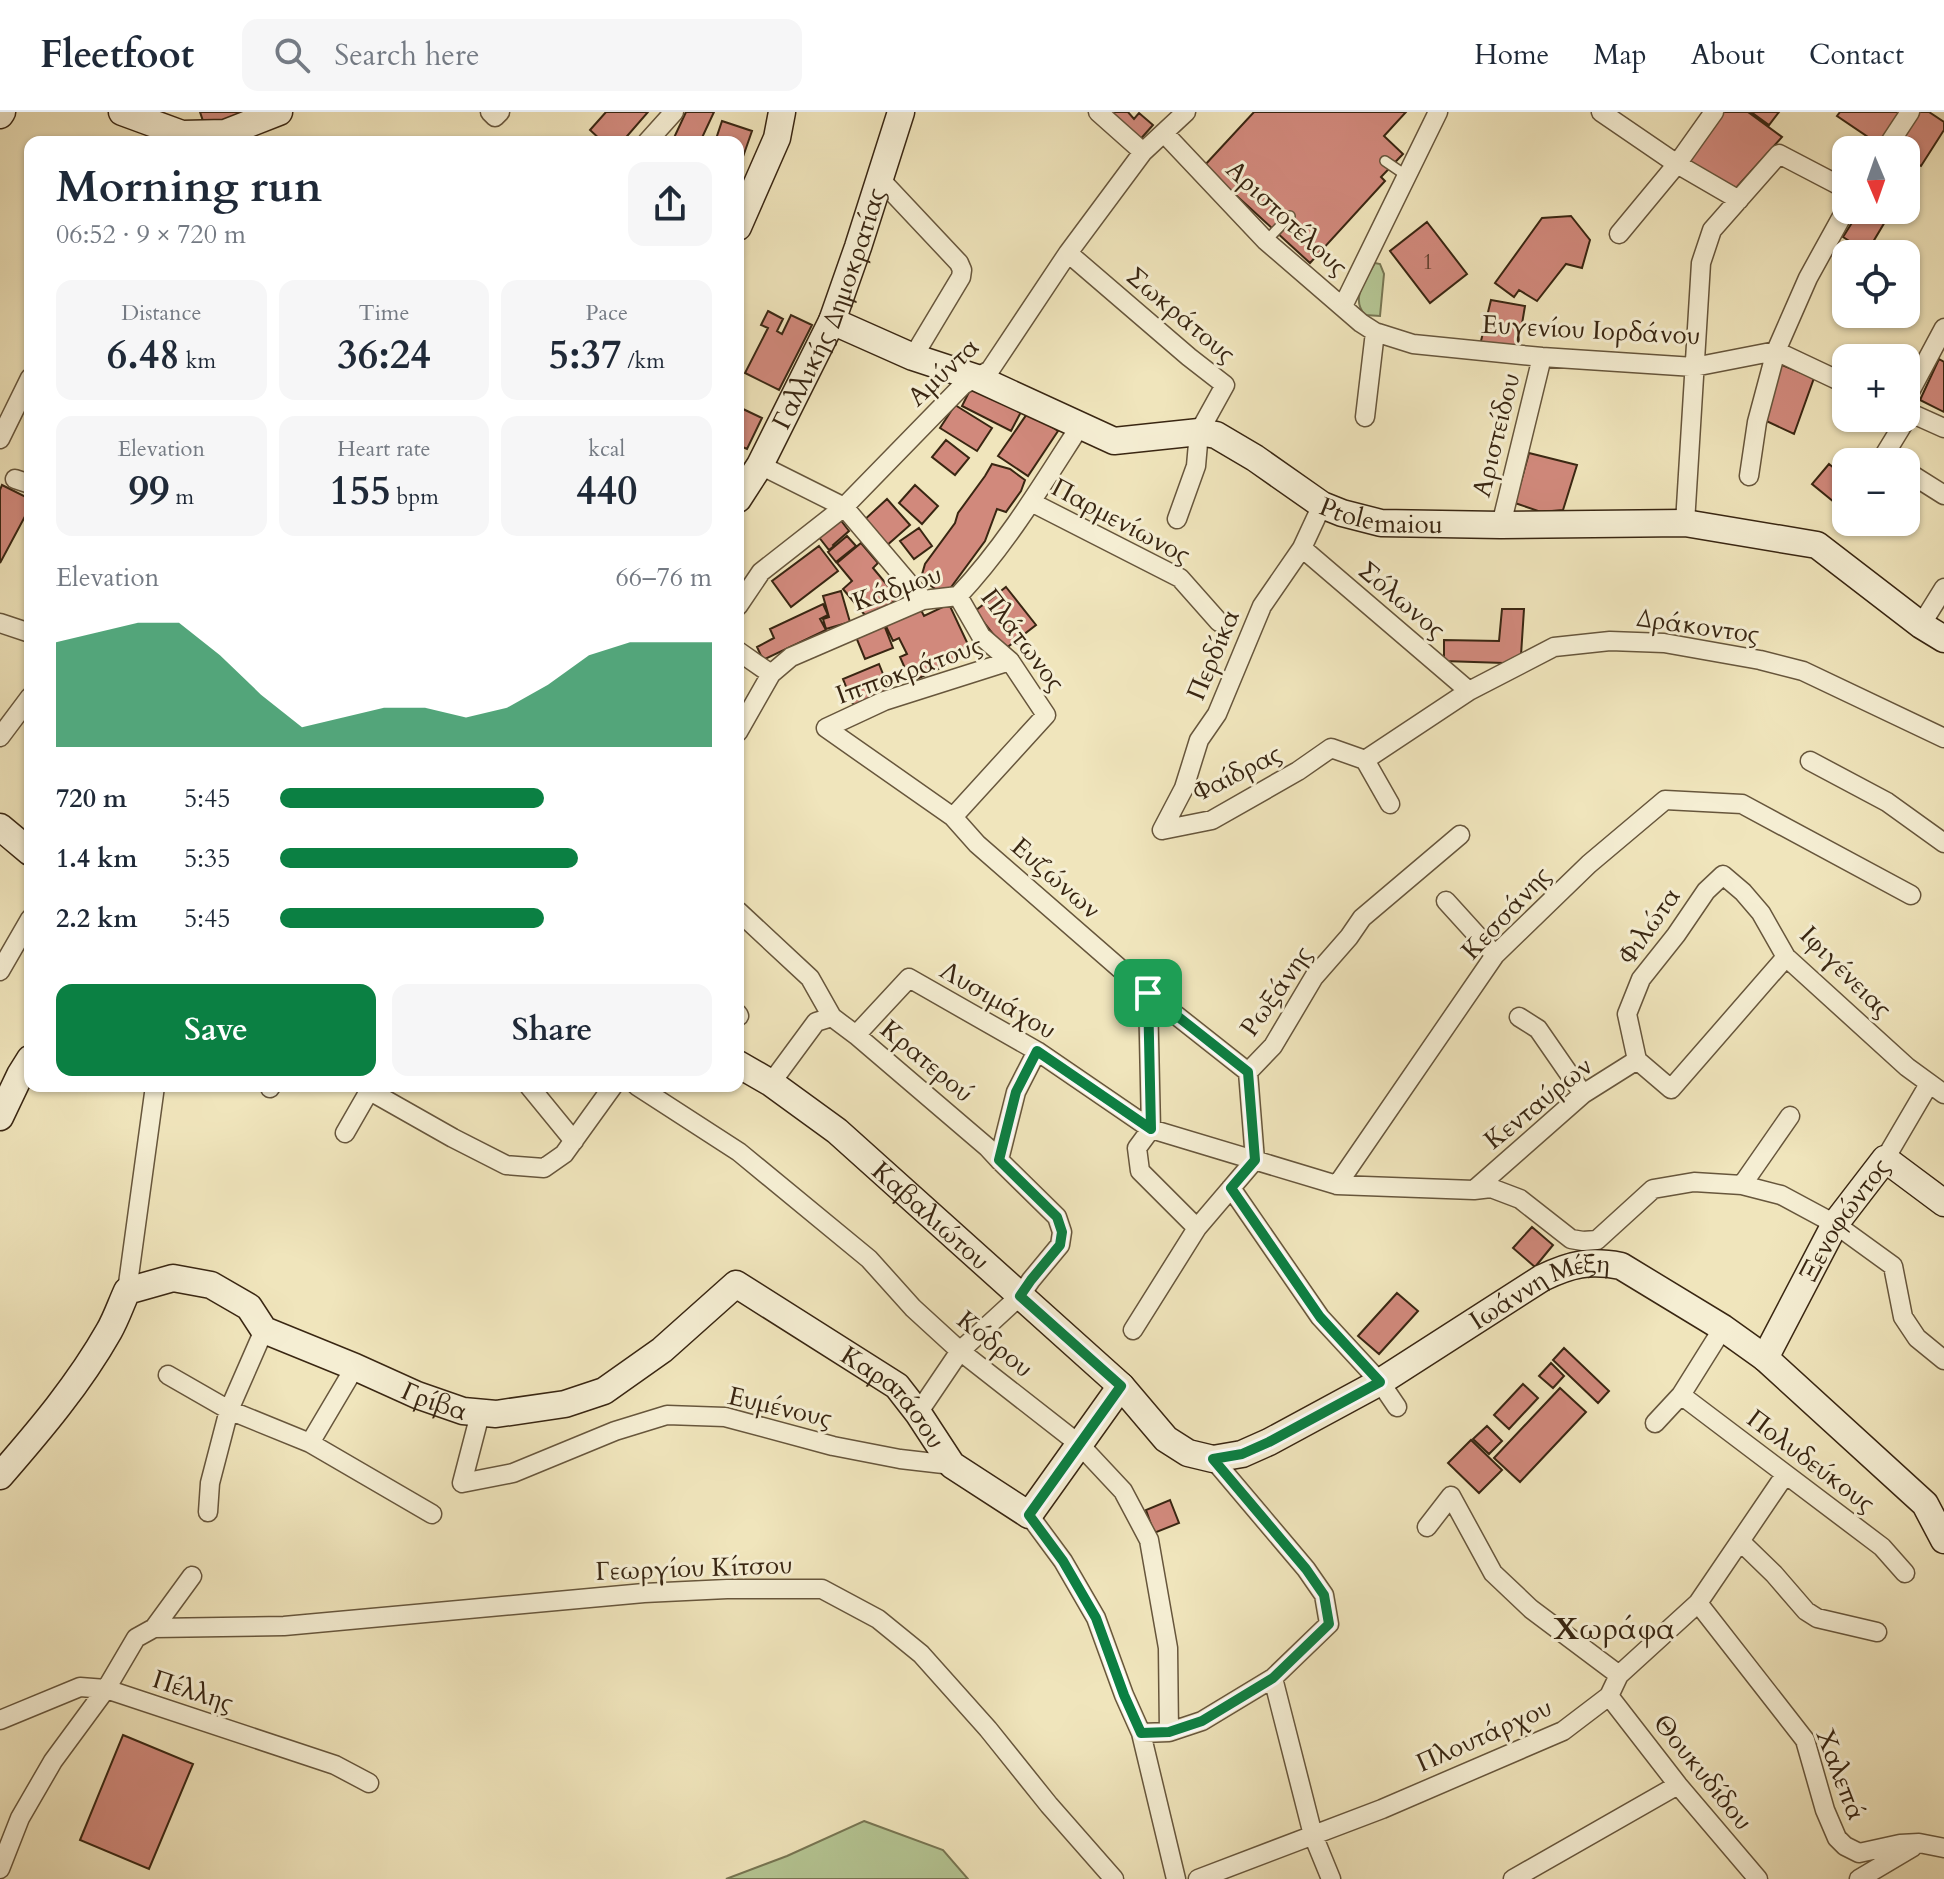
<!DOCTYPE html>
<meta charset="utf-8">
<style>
:root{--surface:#fff;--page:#f6f6f7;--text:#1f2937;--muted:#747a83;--line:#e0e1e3;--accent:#0b8043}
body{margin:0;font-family:Cardo,serif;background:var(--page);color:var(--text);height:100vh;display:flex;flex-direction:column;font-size:30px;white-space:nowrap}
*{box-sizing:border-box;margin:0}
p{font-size:26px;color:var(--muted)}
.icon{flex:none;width:44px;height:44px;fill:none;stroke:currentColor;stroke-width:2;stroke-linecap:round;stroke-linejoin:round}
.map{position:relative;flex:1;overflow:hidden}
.panel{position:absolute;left:24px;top:24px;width:720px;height:956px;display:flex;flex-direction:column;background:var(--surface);border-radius:16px;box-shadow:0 2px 6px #0004}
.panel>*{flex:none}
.needle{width:52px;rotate:178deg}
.fabs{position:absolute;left:1832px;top:24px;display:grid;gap:16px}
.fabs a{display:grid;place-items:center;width:88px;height:88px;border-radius:16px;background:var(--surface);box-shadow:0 2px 6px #0004;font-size:40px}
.pin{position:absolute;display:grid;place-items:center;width:68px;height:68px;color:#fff;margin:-34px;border-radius:16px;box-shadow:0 4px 12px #0006}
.round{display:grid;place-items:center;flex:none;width:84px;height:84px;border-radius:16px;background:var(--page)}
.summary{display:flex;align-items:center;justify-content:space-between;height:136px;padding:0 32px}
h1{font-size:44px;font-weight:600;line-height:60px}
.metrics{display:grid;grid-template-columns:repeat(3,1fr);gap:12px;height:136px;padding:8px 32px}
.metrics div{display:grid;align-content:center;border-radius:16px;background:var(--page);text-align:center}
.metrics b{font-size:40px;font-weight:600}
.metrics small{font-size:22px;font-weight:400}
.metrics p{font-size:22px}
.chart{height:224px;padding:16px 32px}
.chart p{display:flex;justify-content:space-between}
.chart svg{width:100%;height:144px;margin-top:8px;fill:var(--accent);opacity:.7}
.primary-button{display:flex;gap:16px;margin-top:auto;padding:16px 32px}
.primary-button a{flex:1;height:92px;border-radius:16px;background:var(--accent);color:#fff;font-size:32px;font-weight:600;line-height:92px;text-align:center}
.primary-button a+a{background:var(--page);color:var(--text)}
ul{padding:0 32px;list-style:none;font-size:26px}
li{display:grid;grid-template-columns:128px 96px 1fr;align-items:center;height:60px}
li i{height:20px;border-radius:10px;background:var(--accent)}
header{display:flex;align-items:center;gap:48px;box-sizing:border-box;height:112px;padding:0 40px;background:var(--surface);border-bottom:2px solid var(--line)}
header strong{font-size:38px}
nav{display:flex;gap:44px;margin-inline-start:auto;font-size:28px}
.search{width:560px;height:72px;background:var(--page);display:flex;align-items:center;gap:20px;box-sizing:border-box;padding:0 28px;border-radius:16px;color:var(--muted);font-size:30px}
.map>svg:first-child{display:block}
.green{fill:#b5c694;stroke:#777653;stroke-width:2}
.building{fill:#d1897c;stroke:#392612;stroke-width:2}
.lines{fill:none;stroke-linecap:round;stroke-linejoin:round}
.lane-casing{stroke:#67563c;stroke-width:12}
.street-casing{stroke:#67563c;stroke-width:21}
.secondary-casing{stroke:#392612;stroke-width:29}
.lane{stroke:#f5eed3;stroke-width:9}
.street{stroke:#f5eed3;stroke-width:18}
.secondary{stroke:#f5eed3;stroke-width:26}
.route-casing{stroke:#fff;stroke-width:16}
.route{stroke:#0b8043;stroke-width:10}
.labels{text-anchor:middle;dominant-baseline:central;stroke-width:6;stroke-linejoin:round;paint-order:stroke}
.number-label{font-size:22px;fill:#5f3f2c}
.street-label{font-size:26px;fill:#392612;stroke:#f5eed3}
.quarter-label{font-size:30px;font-weight:bold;fill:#392612;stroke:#f5eed3}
</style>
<header>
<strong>Fleetfoot</strong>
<div class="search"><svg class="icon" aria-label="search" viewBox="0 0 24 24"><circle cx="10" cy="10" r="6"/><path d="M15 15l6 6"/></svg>Search here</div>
<nav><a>Home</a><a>Map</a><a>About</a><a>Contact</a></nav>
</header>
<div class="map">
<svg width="1944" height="1767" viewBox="0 0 1944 1767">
<rect width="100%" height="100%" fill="#f0e5bc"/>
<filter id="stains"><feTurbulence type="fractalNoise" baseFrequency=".0025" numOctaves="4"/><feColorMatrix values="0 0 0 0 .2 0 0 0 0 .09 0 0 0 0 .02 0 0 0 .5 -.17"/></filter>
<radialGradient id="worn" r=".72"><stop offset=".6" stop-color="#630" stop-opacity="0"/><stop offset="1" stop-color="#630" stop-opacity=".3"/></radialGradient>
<!-- green -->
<path class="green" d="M1375 151 1380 152 1384 162 1380 204 1365 203C1350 187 1366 167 1375 151Z
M864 1709 943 1738 968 1767H726L787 1744Z"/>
<!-- building -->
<path class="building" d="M200 0H255L205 15Z
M606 0H648L622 30H603L590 18Z
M686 0H714L700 30H672Z
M1103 0H1128L1134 7 1139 1 1153 13 1137 31Z
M1254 0H1406L1384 24 1403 42 1381 65 1385 69 1310 151 1204 54Z
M1719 0H1748L1782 25 1736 76 1685 48Z
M1751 0H1779L1769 13Z
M1840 0H1903L1880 33 1837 4Z
M1919 0H1929L1944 10V18L1921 54 1906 45V38L1895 37Z
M722 9 752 19 738 59V30H715Z
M1860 98H1892L1867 140 1843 125Z
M1571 104 1590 128 1582 156 1566 152 1537 189 1519 178 1514 185 1495 171 1542 106Z
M1427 110 1467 162 1430 191 1390 139Z
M1491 188 1525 194 1518 236 1480 233Z
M768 199 783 207 777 219 782 222 791 203 812 213 779 278 745 261 768 216 761 213Z
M1939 247 1944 250V300L1920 288Z
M1777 251 1814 266 1794 322 1762 307Z
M972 274 1021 300 1011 319 962 294Z
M955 293 992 316 977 339 940 316Z
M743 297 762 306 747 337 738 333V308Z
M1029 299 1058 319 1028 364 998 344Z
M946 328 969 346 955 363 932 345Z
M1529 341 1577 353 1563 398 1541 400 1515 391Z
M992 352 1010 357 1025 368 1021 379 1006 400 997 397 985 429 946 482 939 480 921 466 925 452 955 411 958 401 985 364Z
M1829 352 1846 366V389L1840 395 1812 372Z
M2 373 30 387V395L0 451V378Z
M915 373 938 394 922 412 899 391Z
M887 387 910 413 885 435 862 410Z
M839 406 849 419 833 433 834 434 829 438 818 424Z
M919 416 932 434 914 447 900 429Z
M847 424 856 434 836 450 828 440Z
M861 431 878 451 873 456 898 486 870 509 843 477 852 469 837 451Z
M819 434 838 459 791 495 772 469Z
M1006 475 1036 513 1005 537 975 499Z
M841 479 850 510 826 517 823 507 829 505 823 484Z
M823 492 828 503 820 507 826 518 763 548 757 535 774 526 770 517Z
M918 492 924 504 949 492 972 541 911 570 900 545 907 542 899 526 893 529 883 508Z
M1502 497H1524L1521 543 1504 551 1444 549V528L1499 529Z
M884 513 893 536 865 547 856 525Z
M879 552 891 582 855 597 843 567Z
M1532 1115 1553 1133 1535 1155 1513 1136Z
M1397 1181 1418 1199 1379 1242 1358 1224Z
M1564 1236 1609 1279 1598 1291 1553 1248Z
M1551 1251 1564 1264 1553 1276 1539 1264Z
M1523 1272 1538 1286 1509 1317 1494 1303Z
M1560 1276 1586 1300 1520 1370 1494 1346Z
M1487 1314 1502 1329 1489 1342 1473 1327Z
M1471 1328 1502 1358 1479 1381 1448 1351Z
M1170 1388 1179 1411 1154 1421 1146 1398Z
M123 1623 193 1652 149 1757 80 1728Z"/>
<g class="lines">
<!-- lane casing -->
<g class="lane-casing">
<path id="lane" d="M1385 49 1407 64
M1266 129 1290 104"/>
</g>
<!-- street casing -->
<g class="street-casing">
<path id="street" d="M490 0 495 5 500 0
M1098 0 1143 40
M1601 0 1677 52 1739 88
M1164 21 1266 129 1361 211 1375 220 1413 232 1542 245 1694 255 1776 239 1846 272
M647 30 674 0
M1885 38 1910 0
M880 67 959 151 962 158 961 165 913 245
M1619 122 1677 52 1714 0
M1068 141 1189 245 1225 273 1199 320 1196 354 1177 407
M1343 194 1438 0
M1906 287 1944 216
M1906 299 1944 316
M1365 305 1375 220
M0 327 30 266
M1880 350 1910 301
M760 353 844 395 923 488
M1906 359 1944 383
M1749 364 1757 310 1776 239 1808 166 1846 97
M15 367 30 372
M1031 390 1180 466 1219 510
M1685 411 1701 151 1712 118 1779 42 1846 77
M1501 413 1542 245
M1302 436 1469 579
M738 494 761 460 844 395 963 273 990 258 1068 141 1143 40 1186 0
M0 511 30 521
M1921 513 1944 476
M738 539 771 562
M1010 549 884 589 826 616 953 705 977 732 1148 881 1248 960
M738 620 771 562 791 545 923 488 958 484C1006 433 1042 373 1080 314
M0 625 30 585
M1365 648 1390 692
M1810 649 1887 690 1944 731
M953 705 1046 603 1010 549 981 524 958 484
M1162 718 1212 708 1298 659 1331 636 1365 648 1469 579 1554 535 1610 529 1664 531 1760 548 1803 559 1944 626
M1162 718 1184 676 1199 628 1217 602 1262 494 1302 436 1322 393
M1446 789 1495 843
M738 799 810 866 832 905
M0 859 30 807
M1148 881 1151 1017 1137 1036 1140 1059 1197 1116
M738 902 739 904
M1519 905 1538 917 1583 982
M856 923 987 1035 999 1048 1057 1105 1062 1120 1060 1133 1031 1168 1020 1184 960 1239 918 1301
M1637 948 1627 902 1641 867 1676 823 1706 779 1723 763 1743 780 1761 801 1786 845 1907 955 1944 982
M1637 948 1671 977 1786 845
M771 971 816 910 832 905 856 923 909 866 1037 939 1151 1017 1337 1073 1474 1078 1491 1076 1520 1087 1571 1127 1583 1129 1597 1128 1653 1077 1694 1070 1742 1073 1781 1083 1835 1112 1893 1154 1903 1205 1917 1226 1944 1248
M529 974 574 1029
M637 974 739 1040 869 1147 913 1196 960 1239 1079 1332 1123 1379 1149 1428 1168 1536 1169 1620
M270 976 271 974
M370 979 453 1026 506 1053 544 1056 564 1042 613 974
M345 1021 372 974
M1885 1047 1929 972
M999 1048 1016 980 1037 939
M1337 1073 1495 843 1589 752 1665 688 1742 692 1911 783
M1742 1073 1790 1004
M1231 1076 1320 1205 1380 1270 1397 1295
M1474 1078 1583 982 1637 948
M127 1179 155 974
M1133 1218 1197 1116 1255 1048 1248 960 1273 934 1314 865 1349 825 1362 806 1460 723
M168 1263 229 1298 310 1331 432 1402
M1681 1283 1882 1435 1905 1461
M480 1302 462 1371 513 1361 615 1319 667 1303 725 1305 833 1334 900 1347 952 1353
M1655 1311 1681 1283 1723 1216
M310 1331 355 1255
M208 1400 210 1371 229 1298 264 1218
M1029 1403 1063 1449 1096 1506 1124 1583 1141 1621 1176 1767
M1427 1415 1451 1384 1493 1461 1531 1497 1619 1563
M1741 1430 1774 1462 1806 1499 1817 1506 1877 1520
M1698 1491 1805 1628 1825 1698 1837 1726 1845 1734 1859 1741 1900 1732 1919 1731 1944 1736
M154 1516 284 1514 644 1481 727 1477H822L878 1507 921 1542 988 1617 1049 1693 1114 1767
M1273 1566 1313 1723 1331 1767
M1609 1584 1678 1673 1758 1767
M0 1608 80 1575 106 1577 335 1653 369 1671
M1141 1621 1169 1620 1202 1609 1273 1566 1329 1512 1324 1483 1306 1457 1213 1347
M0 1757 20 1706 53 1649 106 1577 136 1526 154 1516 192 1464
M1198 1767 1382 1697 1563 1619 1609 1584 1619 1563 1698 1491 1785 1363
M1513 1767 1678 1673
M1859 1767 1913 1735"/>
</g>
<!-- secondary casing -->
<g class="secondary-casing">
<g id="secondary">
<path d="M122 0 182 22 225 21 279 0"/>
<path d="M0 3 2 0"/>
<path d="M738 115 777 26 782 0"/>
<path id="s1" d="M832 209 913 245 977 266 1114 329 1199 320 1216 323 1255 346 1322 393 1342 401 1381 411 1501 413 1685 411 1817 433 1921 513 1944 527"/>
<path id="s2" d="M738 387 760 353 832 209 858 135 901 0"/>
<path d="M0 715 30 740"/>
<path id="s3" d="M738 952 771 971 837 1019 1121 1274 1166 1327 1188 1341 1213 1347 1242 1342 1269 1330 1380 1270 1542 1166C1571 1152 1589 1148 1621 1154L1723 1216 1765 1246 1925 1392 1944 1428"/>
<path d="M0 1005 20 963 30 947"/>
<path id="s4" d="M1765 1246 1835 1112 1885 1047 1944 1091"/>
<path id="s5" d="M0 1364C40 1318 79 1272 109 1219 116 1207 121 1192 127 1179L173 1166 211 1173 249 1195 264 1218 355 1255 417 1283 463 1299 496 1302 565 1292 604 1279 662 1238 736 1172 897 1274 918 1301 952 1353 1029 1403 1121 1274"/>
</g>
</g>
<!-- lane -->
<use href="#lane" class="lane"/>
<!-- street -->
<use href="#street" class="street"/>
<!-- secondary -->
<use href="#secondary" class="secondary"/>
</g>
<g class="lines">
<!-- route casing -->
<g class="route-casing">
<path id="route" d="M1148 881 1248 960 1255 1048 1231 1076 1320 1205 1380 1270 1269 1330 1242 1342 1213 1347 1306 1457 1324 1483 1329 1512 1273 1566 1202 1609 1169 1620 1141 1621 1124 1583 1096 1506 1063 1449 1029 1403 1121 1274 1020 1184 1031 1168 1060 1133 1062 1120 1057 1105 999 1048 1016 980 1037 939 1151 1017Z"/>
</g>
<!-- route -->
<use href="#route" class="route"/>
</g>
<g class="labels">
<!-- number labels -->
<g class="number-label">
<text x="1428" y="150">1</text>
</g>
<!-- street labels -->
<g class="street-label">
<text transform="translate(1287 106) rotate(43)">Αριστοτέλους</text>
<text stroke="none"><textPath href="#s2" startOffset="212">Γαλλικής Δημοκρατίας</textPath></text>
<text transform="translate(1181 203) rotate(40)">Σωκράτους</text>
<text transform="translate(1591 218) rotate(3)">Ευγενίου Ιορδάνου</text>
<text transform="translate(943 260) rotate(-43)">Αμύντα</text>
<text transform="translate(1496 323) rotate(-76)">Αριστείδου</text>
<text stroke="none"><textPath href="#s1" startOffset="598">Ptolemaiou</textPath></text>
<text transform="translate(1121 409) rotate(28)">Παρμενίωνος</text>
<text transform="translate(897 476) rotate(-19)">Κάδμου</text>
<text transform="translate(1402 488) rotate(40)">Σόλωνος</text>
<text transform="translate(1698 514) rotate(8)">Δράκοντος</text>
<text transform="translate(1023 528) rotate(53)">Πλάτωνος</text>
<text transform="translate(1213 543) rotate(-67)">Περδίκα</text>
<text transform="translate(909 558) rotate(-20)">Ιπποκράτους</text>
<text transform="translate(1237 661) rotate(-27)">Φαίδρας</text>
<text transform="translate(1056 766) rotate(41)">Ευζώνων</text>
<text transform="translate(1506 801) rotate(-47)">Κεσσάνης</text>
<text transform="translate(1649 814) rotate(-55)">Φιλώτα</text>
<text transform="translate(1846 860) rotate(45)">Ιφιγένειας</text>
<text transform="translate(1276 879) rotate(-55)">Ρωξάνης</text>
<text transform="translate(998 888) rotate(30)">Λυσιμάχου</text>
<text transform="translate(927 949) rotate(40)">Κρατερού</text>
<text transform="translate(1538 991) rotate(-39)">Κενταύρων</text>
<text stroke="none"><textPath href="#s3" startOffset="246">Καβαλιώτου</textPath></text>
<text stroke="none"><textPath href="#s4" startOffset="160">Ξενοφώντος</textPath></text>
<text stroke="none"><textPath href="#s3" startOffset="994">Ιωάννη Μέξη</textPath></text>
<text transform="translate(995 1232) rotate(39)">Κόδρου</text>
<text stroke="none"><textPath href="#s5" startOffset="568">Γρίβα</textPath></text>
<text stroke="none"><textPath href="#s5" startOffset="1108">Καρατάσου</textPath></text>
<text transform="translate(780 1295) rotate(13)">Ευμένους</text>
<text transform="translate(1811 1349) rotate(37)">Πολυδεύκους</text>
<text transform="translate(694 1456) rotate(-2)">Γεωργίου Κίτσου</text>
<text transform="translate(193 1579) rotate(18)">Πέλλης</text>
<text transform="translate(1484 1623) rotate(-24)">Πλουτάρχου</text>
<text transform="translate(1703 1660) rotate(51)">Θουκυδίδου</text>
<text transform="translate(1841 1663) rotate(69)">Χαλεπά</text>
</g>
<!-- quarter labels -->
<g class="quarter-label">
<text x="1614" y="1517">Χωράφα</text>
</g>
</g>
<rect width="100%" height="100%" filter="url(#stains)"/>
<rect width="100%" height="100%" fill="url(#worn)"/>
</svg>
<div class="fabs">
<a><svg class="needle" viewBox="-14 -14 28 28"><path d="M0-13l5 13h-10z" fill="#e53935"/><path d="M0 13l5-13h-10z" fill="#747a83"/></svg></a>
<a><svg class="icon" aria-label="locate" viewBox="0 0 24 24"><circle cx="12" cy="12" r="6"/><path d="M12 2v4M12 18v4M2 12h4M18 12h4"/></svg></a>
<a>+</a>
<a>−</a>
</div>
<div class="pin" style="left:1148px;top:881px;background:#1e9e55"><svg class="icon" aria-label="arrive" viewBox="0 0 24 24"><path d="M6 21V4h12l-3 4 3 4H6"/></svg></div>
<section class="panel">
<div class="summary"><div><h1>Morning run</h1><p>06:52 · 9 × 720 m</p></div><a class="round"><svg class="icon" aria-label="share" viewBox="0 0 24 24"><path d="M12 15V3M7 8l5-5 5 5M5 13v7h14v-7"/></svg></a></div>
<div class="metrics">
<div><p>Distance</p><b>6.48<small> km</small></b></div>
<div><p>Time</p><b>36:24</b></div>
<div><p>Pace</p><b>5:37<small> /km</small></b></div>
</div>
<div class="metrics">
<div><p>Elevation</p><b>99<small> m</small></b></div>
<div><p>Heart rate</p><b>155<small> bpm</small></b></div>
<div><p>kcal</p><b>440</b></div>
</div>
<div class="chart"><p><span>Elevation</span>66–76 m</p>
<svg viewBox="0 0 160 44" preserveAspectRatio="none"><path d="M0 44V12L10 9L20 6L30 6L40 16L50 28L60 38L70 35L80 32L90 32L100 35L110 32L120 25L130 16L140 12L150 12L160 12V44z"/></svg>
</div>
<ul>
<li><b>720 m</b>5:45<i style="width:61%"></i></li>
<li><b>1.4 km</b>5:35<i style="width:69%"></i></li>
<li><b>2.2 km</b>5:45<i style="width:61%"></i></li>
</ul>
<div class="primary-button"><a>Save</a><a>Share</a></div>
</section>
</div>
